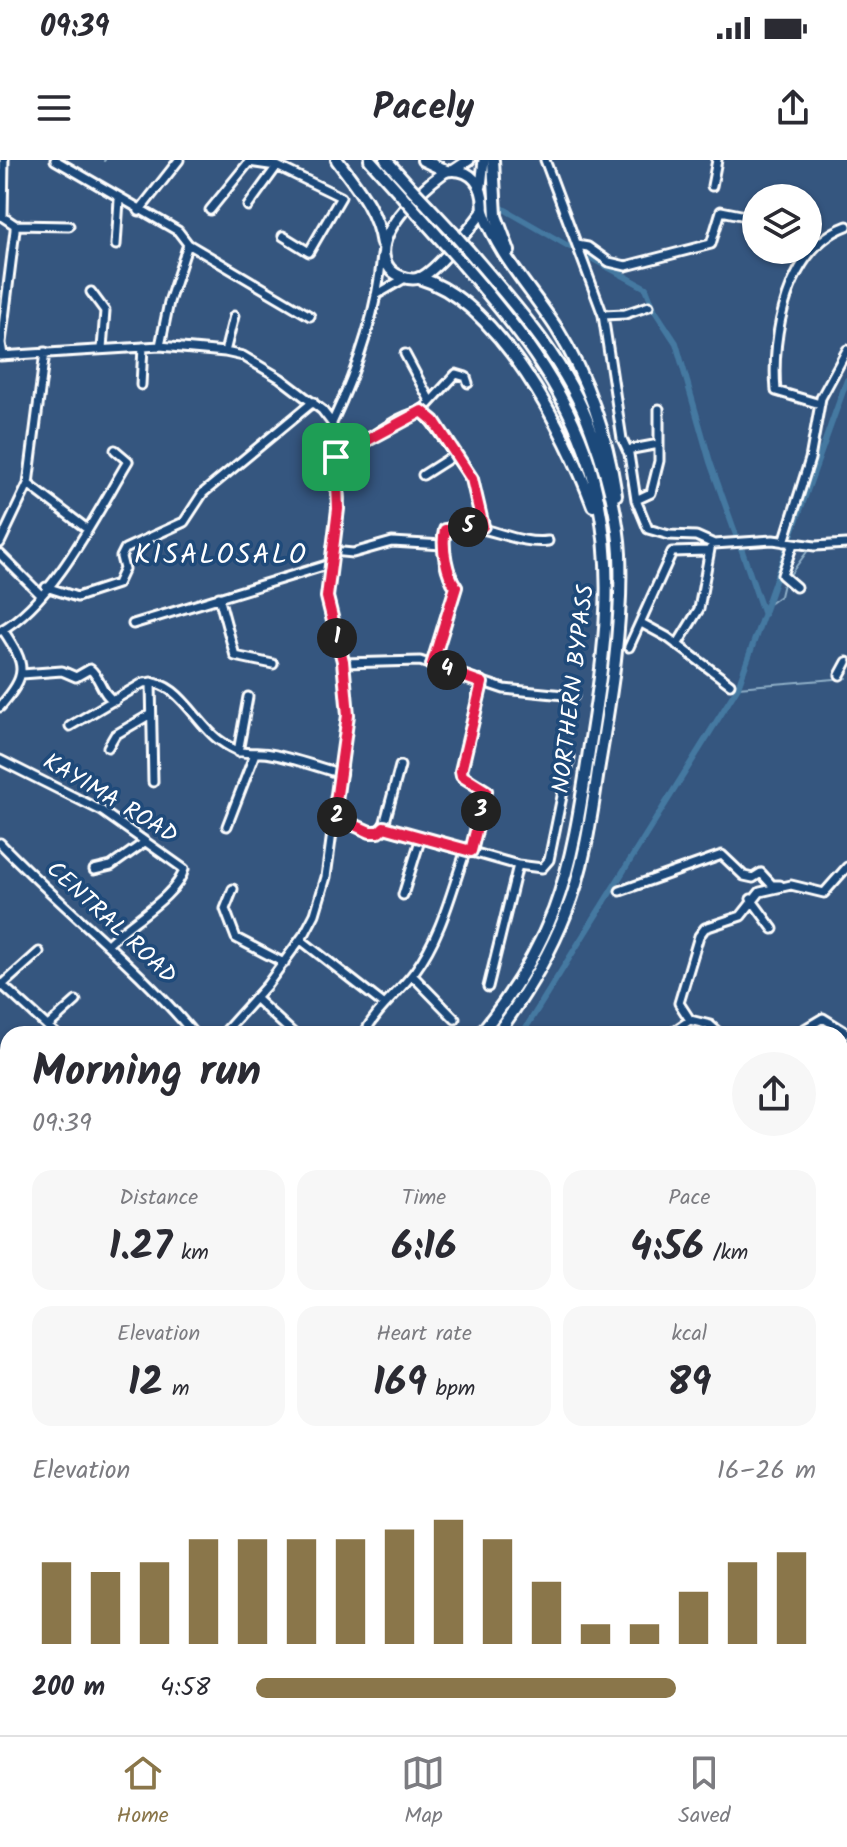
<!DOCTYPE html>
<meta charset="utf-8">
<style>
:root{--surface:#fff;--page:#f7f7f7;--text:#2b2b33;--muted:#7c7c81;--line:#e1e1e2;--accent:#8a764a}
body{margin:0;font-family:Kalam,sans-serif;background:var(--page);color:var(--text);height:100vh;display:flex;flex-direction:column;font-size:30px;white-space:nowrap}
*{box-sizing:border-box;margin:0}
p{font-size:26px;color:var(--muted)}
.icon{flex:none;width:44px;height:44px;fill:none;stroke:currentColor;stroke-width:2;stroke-linecap:round;stroke-linejoin:round}
.map{position:relative;flex:1;overflow:hidden}
.side{position:absolute;left:0px;top:866px;width:848px;height:710px;display:flex;flex-direction:column;background:var(--surface);border-radius:24px 24px 0 0;box-shadow:0 2px 6px #0004}
.side>*{flex:none}
.tools{position:absolute;left:742px;top:24px;display:grid;gap:16px}
.tools a{display:grid;place-items:center;width:80px;height:80px;border-radius:50%;background:var(--surface);box-shadow:0 2px 6px #0004;font-size:40px}
.pin{position:absolute;display:grid;place-items:center;width:68px;height:68px;color:#fff;margin:-34px;border-radius:16px;box-shadow:0 4px 12px #0006}
.km{position:absolute;width:40px;height:40px;margin:-20px;border-radius:50%;background:#222;color:#fff;font-size:22px;line-height:40px;text-align:center}
.round{display:grid;place-items:center;flex:none;width:84px;height:84px;border-radius:42px;background:var(--page)}
.head{display:flex;align-items:center;justify-content:space-between;height:136px;padding:0 32px}
h1{font-size:44px;font-weight:600;line-height:60px}
.metrics{display:grid;grid-template-columns:repeat(3,1fr);gap:12px;height:136px;padding:8px 32px}
.metrics div{display:grid;align-content:center;border-radius:20px;background:var(--page);text-align:center}
.metrics b{font-size:40px;font-weight:600}
.metrics small{font-size:22px;font-weight:400}
.metrics p{font-size:22px}
.chart{height:224px;padding:16px 32px}
.chart p{display:flex;justify-content:space-between}
.chart svg{width:100%;height:144px;margin-top:8px;stroke:var(--accent);stroke-width:6}
ul{padding:0 32px;list-style:none;font-size:26px}
li{display:grid;grid-template-columns:128px 96px 1fr;align-items:center;height:60px}
li i{height:20px;border-radius:10px;background:var(--accent)}
.status{display:flex;justify-content:space-between;align-items:center;height:56px;padding:0 40px;background:var(--surface);direction:ltr}
.status svg{height:22px;fill:currentColor}
header{display:flex;justify-content:space-between;align-items:center;height:104px;padding:0 32px;background:var(--surface);font-size:36px;font-weight:600}
.tabs{display:flex;justify-content:space-around;align-items:center;height:112px;border-top:2px solid var(--line);background:var(--surface);font-size:22px;color:var(--muted)}
.tabs a{display:grid;justify-items:center;gap:4px}
.tabs .current{color:var(--accent)}
.map>svg:first-child{display:block}
.lines{fill:none;stroke-linecap:round;stroke-linejoin:round}
.stream{stroke:#8fafc7;stroke-width:2}
.canal{stroke:#4479a1;stroke-width:6}
.minor-casing{stroke:#fff;stroke-width:13}
.major-casing{stroke:#fff;stroke-width:15}
.highway-casing{stroke:#fff;stroke-width:16}
.minor{stroke:#1f4a7a;stroke-width:7}
.major{stroke:#1f4a7a;stroke-width:9}
.highway{stroke:#1f4a7a;stroke-width:10}
.highway-bridge-casing{stroke:#fff;stroke-width:16;stroke-linecap:butt}
.highway-bridge{stroke:#1f4a7a;stroke-width:10}
.route-casing{stroke:#fff;stroke-width:16}
.route{stroke:#e11d48;stroke-width:10}
.labels{text-anchor:middle;dominant-baseline:central;stroke-width:7;stroke-linejoin:round;paint-order:stroke}
.street-label{font-size:24px;fill:#fff;stroke:#1f4a7a}
.quarter-label{font-size:28px;letter-spacing:2px;fill:#fff;stroke:#1f4a7a}
</style>
<div class="status"><b>09:39</b><svg viewBox="0 0 49 12"><path d="M0 12V9h3v3zM5 12V6h3v6zM10 12V3h3v9zM15 12V0h3v12zM26 1h20v11H26zM47 4h2v5h-2z"/></svg></div>
<header><svg class="icon" aria-label="menu" viewBox="0 0 24 24"><path d="M4 6h16M4 12h16M4 18h16"/></svg>Pacely<svg class="icon" aria-label="share" viewBox="0 0 24 24"><path d="M12 15V3M7 8l5-5 5 5M5 13v7h14v-7"/></svg></header>
<div class="map">
<svg width="847" height="1575" viewBox="0 0 847 1575">
<rect width="100%" height="100%" fill="#35567f"/>
<filter id="ink" filterUnits="userSpaceOnUse"><feTurbulence type="fractalNoise" baseFrequency=".0125" numOctaves="2"/><feDisplacementMap in="SourceGraphic" scale="16" xChannelSelector="R" yChannelSelector="G"/><feConvolveMatrix kernelMatrix="1 2 1 2 8 2 1 2 1" color-interpolation-filters="sRGB"/></filter>
<g filter="url(#ink)">
<g class="lines">
<!-- stream -->
<path class="stream" d="M104 1 105 0
M789 416 809 389
M769 444 780 436 784 419
M738 527 847 518"/>
<!-- canal -->
<path class="canal" d="M502 48 570 87
M584 94 646 128 655 151 676 183 710 302 737 378
M789 381 847 220
M741 388 764 455
M522 874 738 527 786 390
M0 1545 8 1523"/>
<!-- minor casing -->
<g class="minor-casing">
<path id="minor" d="M55 0 178 71 188 84 310 156
M545 0 603 155 622 279 629 294 636 340 648 369 669 375 696 376 714 384 773 380 815 386 847 384
M712 26 717 0
M248 46 277 6 341 37 309 92 283 76
M210 50 249 2 276 6
M139 51 179 0
M15 65 69 66
M808 74 814 87
M116 85 119 40
M577 85 588 87 609 102 626 106 711 84 721 51 756 58
M91 132 105 151 102 188
M376 135 405 118
M603 155 625 154 649 146
M160 186 169 142 188 84
M225 192 234 156
M405 194 429 239
M3 195 1 183 15 70V65L3 57 4 0
M0 196 160 186 225 192 243 196 280 218 322 250 332 263 339 338 327 437 343 501 348 555 326 717 315 754 305 773 267 825 223 874
M141 225 143 187
M820 244 776 231C771 176 787 88 847 66
M422 251 456 214 466 217 468 223
M332 263C356 212 377 151 382 95
M627 290 659 284
M336 297C363 287 399 251 424 252L472 319 483 366
M423 315 456 294
M28 324 87 369
M636 340 651 333 659 301V249
M784 382 810 299 821 238 847 190
M0 383 28 324 45 192
M793 384 782 415 796 427
M332 391 353 393 392 382 443 385
M0 394 40 434
M46 427 77 437 117 424 124 409 121 397 125 389 184 362 203 333 313 242
M219 437 235 496 273 504
M133 464 330 404
M643 464 667 477 730 524
M0 471C55 440 96 354 128 301L115 290
M677 485 699 449 710 389
M629 487 672 392 707 391
M343 503 420 501 504 529 574 536
M432 505 456 427C447 416 441 387 445 370 476 356 512 386 548 381
M22 514 62 511 76 517 90 509C101 518 102 536 115 541
M840 515 847 502
M151 522 153 622
M0 547C28 514 27 506 3 470
M70 566 143 523C177 517 196 564 219 580 248 601 249 588 276 595 298 600 319 607 341 614
M108 587 115 575 151 554
M238 592 248 537
M0 600 102 651 184 709C178 736 126 764 107 785
M334 656 370 672 383 669 400 606
M227 666 254 596
M384 667 518 705 488 827
M0 683C63 749 136 804 194 874
M471 691 486 631 462 616 461 611 482 523
M518 705 542 708 549 700 570 597
M94 710 111 706 145 682
M233 729 225 749 236 778 284 803
M620 731 722 695 744 716 753 718 761 713 772 725H780
M403 735 421 677
M751 739 773 769
M301 780 382 843
M412 815 455 859
M0 823 56 874
M0 827 39 792
M255 838 294 874
M690 860 679 843 699 776 705 768 741 756 760 732 791 725 824 733 847 707
M48 866 76 841
M364 874C377 848 398 834 415 811 442 774 451 732 466 690
M670 874 690 860 710 865 720 874
M796 874 823 858 847 873
M0 898 8 907
M840 988 847 992
M0 1033 8 1029
M840 1077 847 1083
M0 1139 8 1135
M840 1155 847 1151
M840 1199 841 1197
M0 1290 8 1301
M840 1434 843 1442 840 1456
M840 1489 847 1490
M840 1517 847 1523
M324 1575 327 1568
M406 1575 407 1568
M482 1575 484 1568
M735 1575 742 1568"/>
</g>
<!-- major casing -->
<g class="major-casing">
<path id="major" d="M454 10 469 0
M446 11C472 7 485 26 483 51 473 65 434 114 419 118 410 121 396 116 390 109 365 79 422 28 446 11Z
M481 26 484 0"/>
</g>
<!-- highway casing -->
<g class="highway-casing">
<path id="highway" d="M337 0C357 27 377 50 382 84
M370 0 403 37
M386 0 412 29
M423 0 446 11
M493 0 496 56 509 91
M428 46 454 74
M483 51C498 95 532 130 557 169 588 219 607 277 616 335
M419 55 444 83
M468 90C515 145 566 201 591 270 605 308 618 353 620 394 623 466 610 540 598 611 591 658 584 709 566 753 549 796 524 837 497 874
M460 101C513 162 564 224 589 303 619 403 605 490 589 591 581 644 573 699 554 750 536 796 511 836 480 874
M419 118C499 141 566 273 593 346
M0 1416 8 1403
M0 1439 8 1427"/>
</g>
<!-- minor -->
<use href="#minor" class="minor"/>
<!-- major -->
<use href="#major" class="major"/>
<!-- highway -->
<use href="#highway" class="highway"/>
<!-- highway-bridge casing -->
<g class="highway-bridge-casing">
<path id="highway-bridge" d="M412 29 428 46
M403 37 419 55
M454 74 468 90
M444 83 460 101"/>
</g>
<!-- highway-bridge -->
<use href="#highway-bridge" class="highway-bridge"/>
</g>
</g>
<g class="lines" filter="url(#ink)">
<!-- route casing -->
<g class="route-casing">
<path id="route" d="M422 251 434 261 472 319 483 366 445 370C441 387 447 415 456 427L432 505 482 523 461 611 462 616 486 631 471 691 384 667 379 672H370L334 656 348 555 343 501 327 437 338 349 336 297Z"/>
</g>
<!-- route -->
<use href="#route" class="route"/>
</g>
<g class="labels">
<!-- street labels -->
<g class="street-label">
<text transform="translate(574 529) rotate(-83)">NORTHERN BYPASS</text>
<text transform="translate(110 639) rotate(31)">KAYIMA ROAD</text>
<text transform="translate(111 763) rotate(43)">CENTRAL ROAD</text>
</g>
<!-- quarter labels -->
<g class="quarter-label">
<text x="221" y="395">KISALOSALO</text>
</g>
</g>
</svg>
<div class="tools">
<a><svg class="icon" aria-label="layers" viewBox="0 0 24 24"><path d="M12 4l9 5-9 5-9-5zM3 14l9 5 9-5"/></svg></a>
</div>
<div class="pin" style="left:336px;top:297px;background:#1e9e55"><svg class="icon" aria-label="arrive" viewBox="0 0 24 24"><path d="M6 21V4h12l-3 4 3 4H6"/></svg></div>
<b class="km" style="left:337px;top:478px">1</b>
<b class="km" style="left:337px;top:657px">2</b>
<b class="km" style="left:481px;top:651px">3</b>
<b class="km" style="left:447px;top:510px">4</b>
<b class="km" style="left:468px;top:367px">5</b>
<section class="side">
<div class="head"><div><h1>Morning run</h1><p>09:39</p></div><a class="round"><svg class="icon" aria-label="share" viewBox="0 0 24 24"><path d="M12 15V3M7 8l5-5 5 5M5 13v7h14v-7"/></svg></a></div>
<div class="metrics">
<div><p>Distance</p><b>1.27<small> km</small></b></div>
<div><p>Time</p><b>6:16</b></div>
<div><p>Pace</p><b>4:56<small> /km</small></b></div>
</div>
<div class="metrics">
<div><p>Elevation</p><b>12<small> m</small></b></div>
<div><p>Heart rate</p><b>169<small> bpm</small></b></div>
<div><p>kcal</p><b>89</b></div>
</div>
<div class="chart"><p><span>Elevation</span>16–26 m</p>
<svg viewBox="0 0 160 44" preserveAspectRatio="none"><path d="M5 44V19M15 44V22M25 44V19M35 44V12M45 44V12M55 44V12M65 44V12M75 44V9M85 44V6M95 44V12M105 44V25M115 44V38M125 44V38M135 44V28M145 44V19M155 44V16"/></svg>
</div>
<ul>
<li><b>200 m</b>4:58<i style="width:75%"></i></li>
</ul>
</section>
</div>
<nav class="tabs">
<a class="current"><svg class="icon" aria-label="home" viewBox="0 0 24 24"><path d="M3 11l9-7 9 7M6 9v11h12V9"/></svg>Home</a>
<a><svg class="icon" aria-label="map" viewBox="0 0 24 24"><path d="M3 6l6-2 6 2 6-2v14l-6 2-6-2-6 2zM9 4v14M15 6v14"/></svg>Map</a>
<a><svg class="icon" aria-label="saved" viewBox="0 0 24 24"><path d="M7 4h10v16l-5-4-5 4z"/></svg>Saved</a>
</nav>
